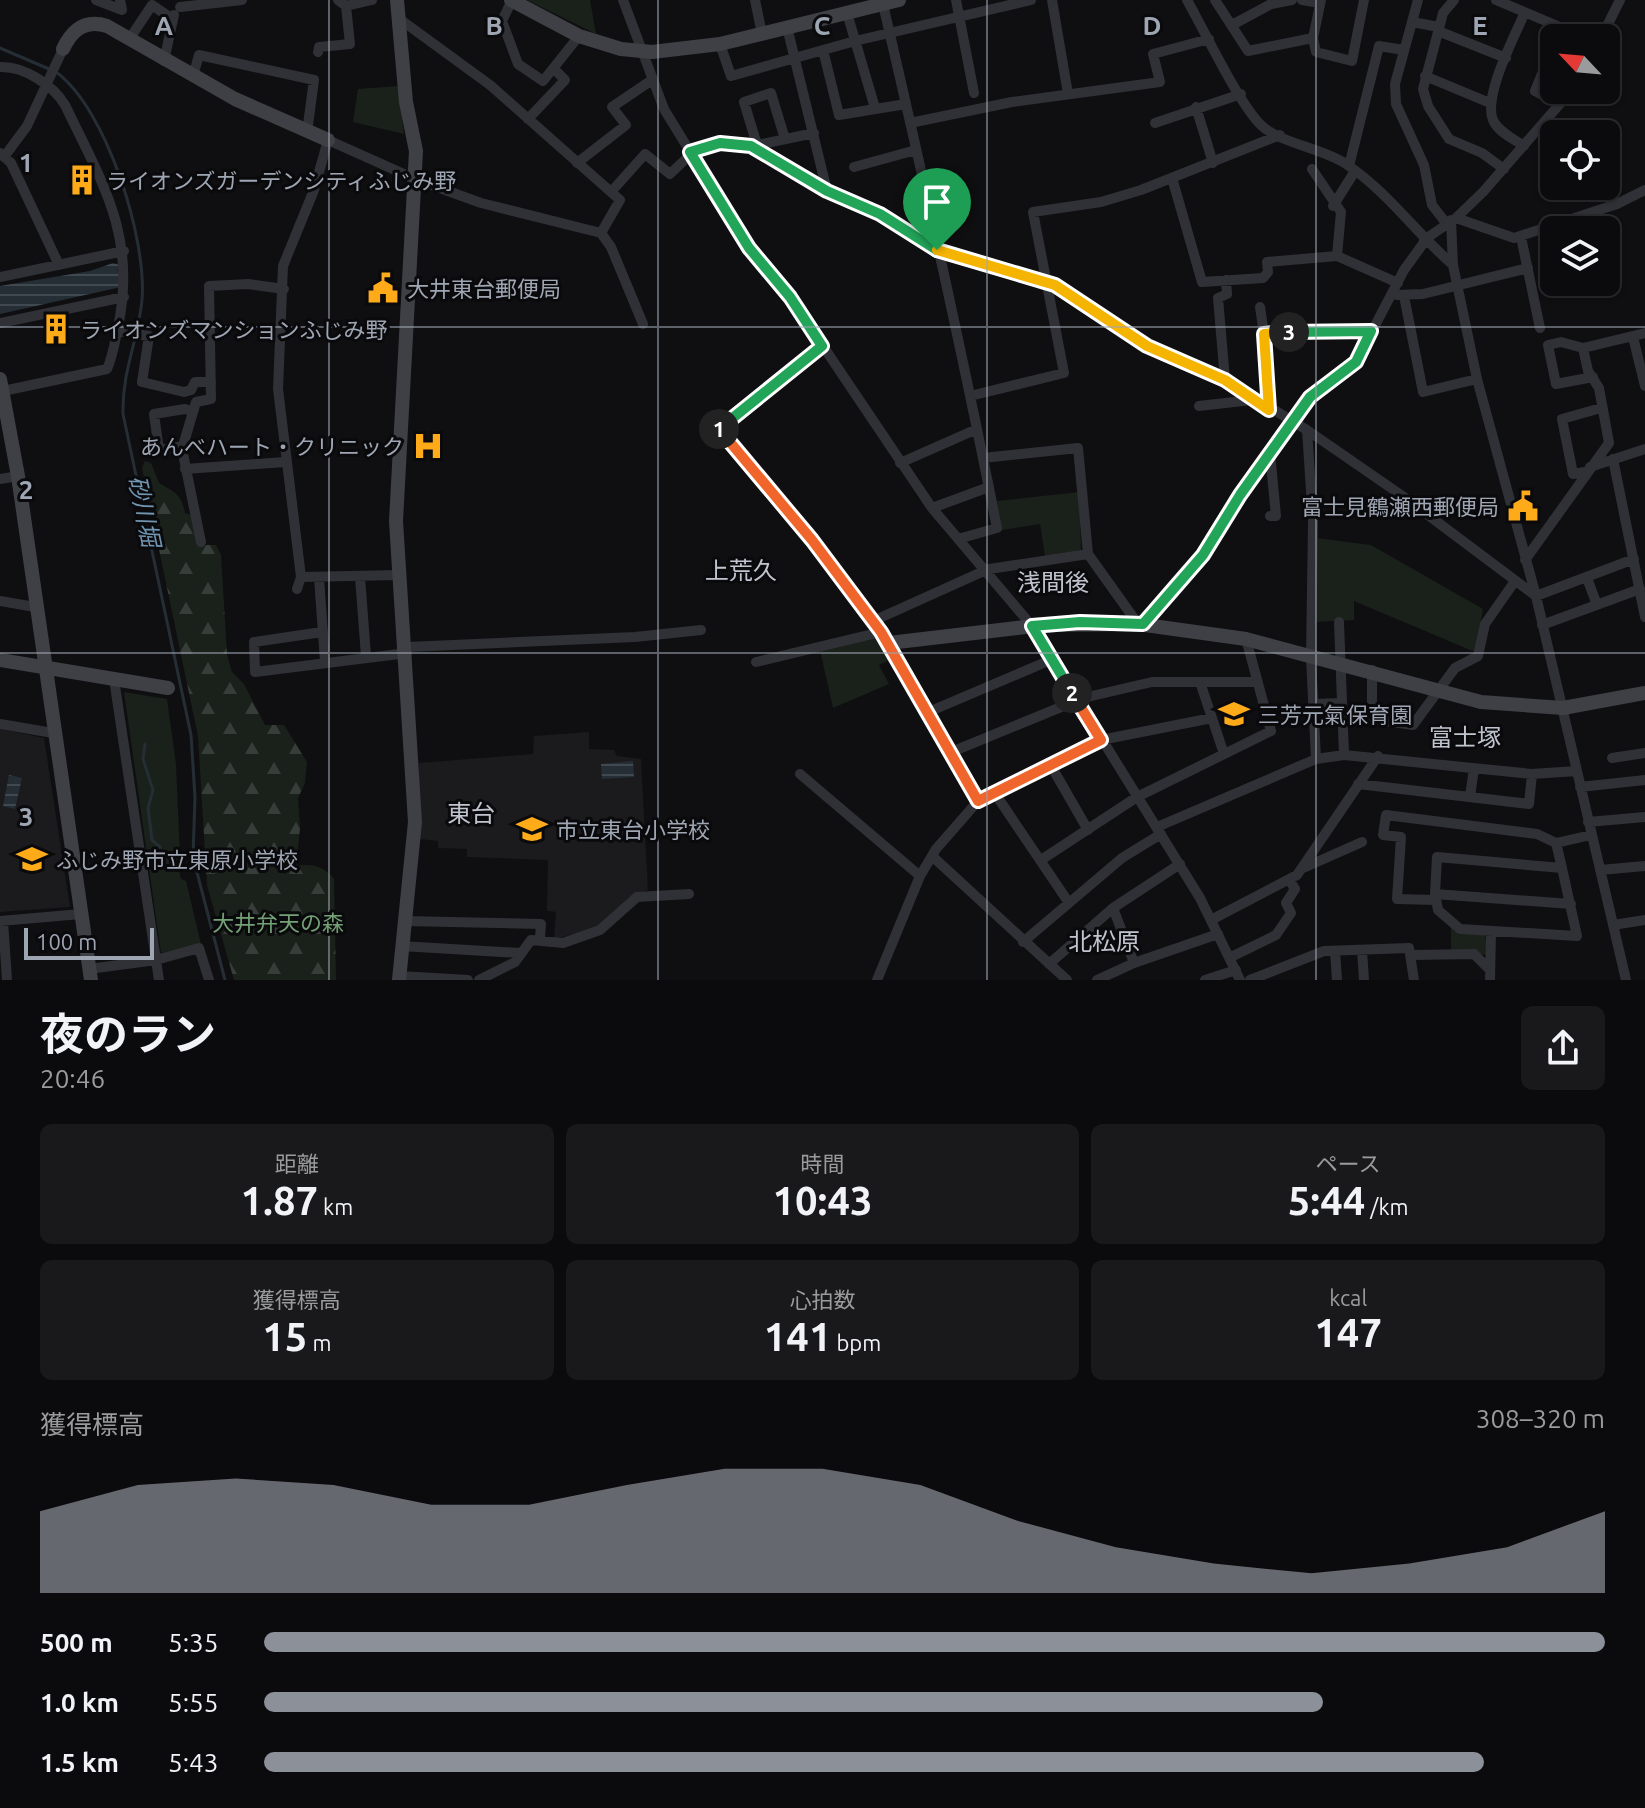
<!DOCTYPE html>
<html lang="ja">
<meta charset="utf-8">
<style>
:root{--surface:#0b0b0d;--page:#19191b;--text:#f1f3f6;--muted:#9a9b9d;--line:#2b2b2e;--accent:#8c9099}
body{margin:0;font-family:Ubuntu,"Noto Sans JP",sans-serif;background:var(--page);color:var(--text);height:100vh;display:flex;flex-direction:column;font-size:30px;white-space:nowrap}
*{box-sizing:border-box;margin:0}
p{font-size:26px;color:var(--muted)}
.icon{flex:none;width:44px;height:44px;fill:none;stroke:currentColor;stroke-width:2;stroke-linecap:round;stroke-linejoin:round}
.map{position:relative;height:980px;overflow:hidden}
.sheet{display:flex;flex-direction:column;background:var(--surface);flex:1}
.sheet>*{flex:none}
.needle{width:52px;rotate:296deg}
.buttons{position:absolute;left:1540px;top:24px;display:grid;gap:16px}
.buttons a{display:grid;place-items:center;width:80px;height:80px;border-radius:12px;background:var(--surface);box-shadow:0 2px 6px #0004,0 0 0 2px var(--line);font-size:40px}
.scale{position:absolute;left:24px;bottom:20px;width:130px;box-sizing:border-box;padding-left:8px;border:4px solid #9fa6b3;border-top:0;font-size:22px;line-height:28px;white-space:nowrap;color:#9fa6b3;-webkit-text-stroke:6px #0a0a0c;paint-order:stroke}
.pin{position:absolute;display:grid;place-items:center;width:68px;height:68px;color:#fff;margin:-82px -34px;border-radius:50% 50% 50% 0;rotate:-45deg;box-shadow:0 0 8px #0007}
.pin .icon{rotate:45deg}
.km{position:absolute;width:40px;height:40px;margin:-20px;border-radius:50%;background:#222;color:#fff;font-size:22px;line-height:40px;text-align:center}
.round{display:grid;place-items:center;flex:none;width:84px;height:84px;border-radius:12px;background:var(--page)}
.summary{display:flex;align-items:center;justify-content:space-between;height:136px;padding:0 40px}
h1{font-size:44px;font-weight:700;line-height:60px}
.stats{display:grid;grid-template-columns:repeat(3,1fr);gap:12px;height:136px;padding:8px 40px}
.stats div{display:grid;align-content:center;border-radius:12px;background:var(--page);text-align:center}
.stats b{font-size:40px;font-weight:700}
.stats small{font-size:22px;font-weight:400}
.stats p{font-size:22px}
.chart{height:224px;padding:16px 40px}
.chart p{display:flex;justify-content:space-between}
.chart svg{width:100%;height:144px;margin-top:8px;fill:var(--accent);opacity:.7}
ul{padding:0 40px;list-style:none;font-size:26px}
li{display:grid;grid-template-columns:128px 96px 1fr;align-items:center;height:60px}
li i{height:20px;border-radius:10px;background:var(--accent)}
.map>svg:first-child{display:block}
.built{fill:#1b1b1e}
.green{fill:#19211a}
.forest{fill:url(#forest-firs)}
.water{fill:url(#water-rules)}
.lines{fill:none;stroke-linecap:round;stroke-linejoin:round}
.stream{stroke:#252e35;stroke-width:3}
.street{stroke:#303136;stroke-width:10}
.secondary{stroke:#3e4046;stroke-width:14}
.split-1-casing{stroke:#fff;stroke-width:16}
.split-2-casing{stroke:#fff;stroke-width:16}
.split-3-casing{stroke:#fff;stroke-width:16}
.split-4-casing{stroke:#fff;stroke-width:16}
.split-1{stroke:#22a559;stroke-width:10}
.split-2{stroke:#f0652b;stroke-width:10}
.split-3{stroke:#22a559;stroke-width:10}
.split-4{stroke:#f5b400;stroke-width:10}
.grid{fill:none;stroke:#9fa6b3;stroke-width:2;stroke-opacity:0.55}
.labels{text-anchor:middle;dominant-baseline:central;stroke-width:6;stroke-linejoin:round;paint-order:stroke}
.poi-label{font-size:22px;fill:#9fa6b3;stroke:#0a0a0c;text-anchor:start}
.park-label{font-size:22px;fill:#73a175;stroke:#0a0a0c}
.water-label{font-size:24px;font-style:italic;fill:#7196b3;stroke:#0a0a0c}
.neighbourhood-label{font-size:24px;fill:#c0c4cf;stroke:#0a0a0c}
.grid-label{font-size:26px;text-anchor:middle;font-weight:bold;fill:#9fa6b3;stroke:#0a0a0c;stroke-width:6;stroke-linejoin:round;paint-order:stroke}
</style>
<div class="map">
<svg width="1645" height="980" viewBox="0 0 1645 980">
<defs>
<pattern id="forest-firs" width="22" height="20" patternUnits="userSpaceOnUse" patternTransform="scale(2)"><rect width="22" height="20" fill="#19211a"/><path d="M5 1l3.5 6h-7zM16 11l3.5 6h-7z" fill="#373e39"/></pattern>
<pattern id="water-rules" width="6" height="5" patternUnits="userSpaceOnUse" patternTransform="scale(2)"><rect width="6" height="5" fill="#252e35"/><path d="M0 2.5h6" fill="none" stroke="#414950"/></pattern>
</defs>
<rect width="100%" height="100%" fill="#0f0f11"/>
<!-- built -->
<path class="built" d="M0 729 44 738 70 907 0 912Z
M589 732V749L614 750 617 756 641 759 648 890 628 898 597 928 554 939 556 912 547 911 548 860 467 857V849L438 848V841L419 839V763L533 754 534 736Z"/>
<!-- green -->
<path class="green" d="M527 0H590L596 34Z
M398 86 404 134 353 122 358 89Z
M1079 492 1081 550 1045 556 1040 524 1002 530 997 501Z
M1316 538 1371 545 1483 609 1475 652 1354 601V620L1314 622Z
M877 636 894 658 879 665 889 684 833 708 820 650Z
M124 692 167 699 176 764 180 857 177 861 181 879 186 881 201 944 161 953Z
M1451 926 1485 934 1487 955 1451 950Z"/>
<!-- forest -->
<path class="forest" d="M145 461 151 463 159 483C174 492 181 493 185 513L191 515 197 545H216L221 555 227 655 232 672 244 684 265 725H284L307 762 305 783 298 798 300 828 296 866C311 863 324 866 334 879L336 980H234L207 885 198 736 142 468Z"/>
<!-- water -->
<path class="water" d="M113 263 121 265 117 270 121 274V287L0 314V286L90 271Z
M633 761 634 777 602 779 601 764Z
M9 775 22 778 15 809 3 806Z"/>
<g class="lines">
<!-- stream -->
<path class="stream" d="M0 48 49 69
M56 72C107 109 147 239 142 300 138 341 122 370 123 414L191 735 195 797 193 857 225 980
M145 744 143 759 153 790 148 808 152 840 160 847"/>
<!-- street -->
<path class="street" d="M96 0 122 10 120 0
M512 0 502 21 518 64 543 81 579 36
M623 0 664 109 749 248 790 297 932 508 1032 626 1200 898 1240 980
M755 0 762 34
M882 0C923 176 962 351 997 528L958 539
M956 0 974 93
M1052 0 1068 94
M1187 0C1204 30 1240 106 1262 126 1282 144 1323 148 1346 164 1388 192 1416 233 1453 265
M1215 0 1248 51 1313 38
M1302 0 1320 3
M1321 0 1313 38 1316 52 1352 61 1364 0
M1418 0 1395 84 1396 104 1424 165 1432 205 1446 223
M1454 0 1443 13 1423 89 1428 106 1449 139 1482 153 1504 169
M1496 0 1586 38
M346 6 372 0
M180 7 242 0
M847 13 875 108
M1412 22 1439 27
M1232 25 1271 4 1292 0
M787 27 827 191
M1438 31 1506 58
M130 38 152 5 171 18
M1601 38 1620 0
M720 44 731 76 855 41 1031 0
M1554 45 1535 91 1560 104
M823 50 839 115 906 104
M318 52 319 47 350 44 346 6 338 0
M164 61 174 15
M0 67C24 66 53 85 65 105 103 184 137 237 118 327 115 341 113 356 107 369L3 391
M193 76 199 55 314 80 307 132
M1425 76 1490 103
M1196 107 1213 163
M528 119 565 80 554 69
M910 123 1012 102 1160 82 1153 54 1209 39
M1155 123 1241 94
M757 145 744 102 771 93 785 139
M753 146 814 133
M1524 146C1514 139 1500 133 1494 122 1481 99 1515 36 1525 12
M690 152 720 143 751 146 827 191 880 214 937 250 1055 285 1147 346 1225 380 1307 430 1404 497 1536 596 1634 559
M0 153 11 163 59 265
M4 157 27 126 63 49
M577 163 626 125 612 107 652 80
M1349 166 1379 46 1404 50
M854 167 916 150
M1312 169 1341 212 1337 256
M1172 178 1202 282 1263 278 1268 272 1267 262 1337 256 1398 283
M611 192 645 154 670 174 691 154
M1333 206 1355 171
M1456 218 1514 238 1617 204 1645 190
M1451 220 1453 265 1477 379 1536 596 1626 980
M601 233 611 247 643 324
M1521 237 1540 328
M1424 240 1456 218 1483 192 1572 90
M0 277 124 251
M1397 295 1423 294 1528 268
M1404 296 1423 392 1477 379
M1260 307 1264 334
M0 323 124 297
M117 331 149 336 142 382 184 392 191 390 195 382H211
M1633 337 1645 386
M822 346 717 427 812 540 881 632 978 801
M1583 348 1561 342 1548 345 1556 384 1593 377
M1225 380 1218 298 1227 294 1226 280
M970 396 1064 373 1033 212 1101 202 1141 190 1280 135
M1199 406 1252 400
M1269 410 1264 334 1371 331
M1307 430 1313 521 1311 658 1316 759
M183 446 159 450 154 414 185 409 192 411
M1270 453 1276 516H1270
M983 458 1078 448 1088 554 1138 624
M1613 459 1645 617
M900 463 977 429
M1590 467 1645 449
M185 469 285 462
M1585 472 1573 474 1562 419 1601 408
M0 479 18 476
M932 508 989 487
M201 542 182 449 196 402 211 399 209 286 248 284 284 289
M1525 560 1609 443 1599 388 1588 371 1583 348 1645 333
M983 570 1088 554
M301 577 399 575
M360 577 366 656
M319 578 325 661
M1587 578 1597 605
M297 589 301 577 278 389 283 266 314 190 328 140 415 179 481 203 601 233 620 200 490 85 401 20
M0 601 35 607
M873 621 984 571
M1339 622 1344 755
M1143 624 1203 555 1240 495 1310 397 1356 362 1404 270 1425 241
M1542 625 1640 589
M322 632 254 642 255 672 407 653
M407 647 635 637 701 630
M756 662 881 632
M1372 670V719L1413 725 1455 668 1478 656 1485 624 1515 581
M114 679 159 980
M1200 682 1224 754
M1314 704 1342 703
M926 713 1053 659
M0 724 53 733
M949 753 1083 698 1152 682H1255
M1612 758 1645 753
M1050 764 1088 830
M800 774 920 876
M1358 784 1529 804 1532 774
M1580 787 1645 780
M994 792 1069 903
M1470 797 1474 768
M1588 822 1645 817
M1157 827 1316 759 1344 755 1532 774 1577 771
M1556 843 1562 868
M932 856 1067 980
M1437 857 1562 868 1577 936 1460 929 1438 910 1435 894Z
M1041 860 1137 797 1271 731 1246 639
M1301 869 1362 842
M1600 870 1645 866
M1435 894 1571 904
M1436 900 1397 899 1401 837 1383 835 1386 815 1537 834 1556 843 1591 835
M1113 908 1134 963
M1211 920 1297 875 1378 756
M0 921 81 914
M3 921 7 980
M403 921 541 924 540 938
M1613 925 1645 920
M1023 942 1122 858 1161 834
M401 946 520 953
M1362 950 1364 980
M1335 951 1337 980
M1412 955 1474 954 1490 970
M1231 957 1276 935 1291 913 1286 903 1295 889 1290 881
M1049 964 1113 908 1180 864
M89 969 156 960 199 948 209 980
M399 976 468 980
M479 980 515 962 531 940 563 943 600 930 637 897 689 894
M877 980 920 876 936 849 978 801 1101 740 1212 718
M1097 980 1134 963 1218 934
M1205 980 1236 970
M1250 980 1324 951 1409 948 1414 980
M1490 980 1491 932"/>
<!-- secondary -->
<path class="secondary" d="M397 0 406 102 416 151 396 521 415 822 399 980
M511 0 579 36 621 49 652 52 720 44 899 0
M63 49C72 30 85 19 107 26L235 99 328 140
M0 379 18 476 91 980
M889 643 1043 625 1138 624 1246 639 1481 702 1563 708 1645 693
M0 660 168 688"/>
</g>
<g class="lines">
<!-- split-1 casing -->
<g class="split-1-casing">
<path id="split-1" d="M719 429 822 346 790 297 749 248 690 152 720 143 751 146 827 191 880 214 937 250"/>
</g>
<!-- split-2 casing -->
<g class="split-2-casing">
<path id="split-2" d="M719 429 812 540 881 632 978 801 1101 740 1072 693"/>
</g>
<!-- split-3 casing -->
<g class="split-3-casing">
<path id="split-3" d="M1072 693 1032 626 1080 622 1143 624 1203 555 1240 495 1310 397 1356 362 1371 331 1289 332"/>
</g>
<!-- split-4 casing -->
<g class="split-4-casing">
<path id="split-4" d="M937 250 1055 285 1147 346 1225 380 1269 410 1264 334 1289 332"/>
</g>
<!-- split-1 -->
<use href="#split-1" class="split-1"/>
<!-- split-2 -->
<use href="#split-2" class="split-2"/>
<!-- split-3 -->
<use href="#split-3" class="split-3"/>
<!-- split-4 -->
<use href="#split-4" class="split-4"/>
</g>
<!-- grid -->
<path class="grid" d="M329 0V980M658 0V980M987 0V980M1316 0V980M0 327H1645M0 653H1645"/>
<!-- icons -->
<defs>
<g id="building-bare" transform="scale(2.4)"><path d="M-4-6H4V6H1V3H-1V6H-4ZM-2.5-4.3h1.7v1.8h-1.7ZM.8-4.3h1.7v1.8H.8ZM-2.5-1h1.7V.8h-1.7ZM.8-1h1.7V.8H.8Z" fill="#ffaa19" stroke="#0a0a0c" stroke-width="2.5" paint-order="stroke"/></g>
<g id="civic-bare" transform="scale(2.4)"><path d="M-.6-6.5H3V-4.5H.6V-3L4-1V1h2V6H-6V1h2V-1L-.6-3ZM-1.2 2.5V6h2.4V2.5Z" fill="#ffaa19" stroke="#0a0a0c" stroke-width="2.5" paint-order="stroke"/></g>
<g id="hospital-bare" transform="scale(2.4)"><path d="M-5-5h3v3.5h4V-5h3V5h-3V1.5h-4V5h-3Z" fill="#ffaa19" stroke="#0a0a0c" stroke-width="2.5" paint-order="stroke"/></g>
<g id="school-bare" transform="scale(2.4)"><path d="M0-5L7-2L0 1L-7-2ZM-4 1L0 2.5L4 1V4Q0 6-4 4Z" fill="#ffaa19" stroke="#0a0a0c" stroke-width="2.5" paint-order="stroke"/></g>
</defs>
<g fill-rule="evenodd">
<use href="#building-bare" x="82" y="180"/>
<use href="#civic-bare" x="383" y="288"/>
<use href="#building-bare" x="56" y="329"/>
<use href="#hospital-bare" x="428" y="446"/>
<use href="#civic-bare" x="1523" y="506"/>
<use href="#school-bare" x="1234" y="714"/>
<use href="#school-bare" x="532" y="829"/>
<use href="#school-bare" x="32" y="859"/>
</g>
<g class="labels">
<!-- poi labels -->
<g class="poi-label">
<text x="106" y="180">ライオンズガーデンシティふじみ野</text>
<text x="407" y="288">大井東台郵便局</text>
<text x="80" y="329">ライオンズマンションふじみ野</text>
<text x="404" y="446" text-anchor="end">あんべハート・クリニック</text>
<text x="1499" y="506" text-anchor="end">富士見鶴瀬西郵便局</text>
<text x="1258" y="714">三芳元氣保育園</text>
<text x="556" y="829">市立東台小学校</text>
<text x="56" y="859">ふじみ野市立東原小学校</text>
</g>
<!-- park labels -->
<g class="park-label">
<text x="278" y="922">大井弁天の森</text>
</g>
<!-- water labels -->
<g class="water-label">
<text transform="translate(144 511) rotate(78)">砂川堀</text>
</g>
<!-- neighbourhood labels -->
<g class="neighbourhood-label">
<text x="741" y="570">上荒久</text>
<text x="1053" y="582">浅間後</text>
<text x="1465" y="737">富士塚</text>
<text x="471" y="813">東台</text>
<text x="1104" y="941">北松原</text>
</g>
</g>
<g class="grid-label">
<text x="164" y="35">A</text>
<text x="494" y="35">B</text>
<text x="822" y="35">C</text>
<text x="1152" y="35">D</text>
<text x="1480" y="35">E</text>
<text x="26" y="172">1</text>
<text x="26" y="499">2</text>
<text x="26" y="826">3</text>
</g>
</svg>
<div class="buttons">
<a><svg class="needle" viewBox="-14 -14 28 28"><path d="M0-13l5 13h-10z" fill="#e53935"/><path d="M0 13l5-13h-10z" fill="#9a9b9d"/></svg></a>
<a><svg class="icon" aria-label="locate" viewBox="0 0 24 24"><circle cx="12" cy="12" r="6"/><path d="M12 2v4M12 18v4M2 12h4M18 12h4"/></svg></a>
<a><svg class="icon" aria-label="layers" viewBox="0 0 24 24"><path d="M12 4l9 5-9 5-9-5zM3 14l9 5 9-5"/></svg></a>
</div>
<div class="scale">100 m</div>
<div class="pin" style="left:937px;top:250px;background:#1e9e55"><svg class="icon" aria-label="arrive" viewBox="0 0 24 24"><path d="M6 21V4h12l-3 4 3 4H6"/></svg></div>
<b class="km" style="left:719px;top:429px">1</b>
<b class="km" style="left:1072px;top:693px">2</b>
<b class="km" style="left:1289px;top:332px">3</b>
</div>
<section class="sheet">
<div class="summary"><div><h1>夜のラン</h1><p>20:46</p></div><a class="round"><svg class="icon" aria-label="share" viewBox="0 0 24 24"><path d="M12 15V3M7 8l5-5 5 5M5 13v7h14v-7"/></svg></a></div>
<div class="stats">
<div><p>距離</p><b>1.87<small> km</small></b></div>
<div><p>時間</p><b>10:43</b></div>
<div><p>ペース</p><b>5:44<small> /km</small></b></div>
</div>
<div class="stats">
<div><p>獲得標高</p><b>15<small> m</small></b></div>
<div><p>心拍数</p><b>141<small> bpm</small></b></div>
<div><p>kcal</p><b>147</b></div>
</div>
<div class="chart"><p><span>獲得標高</span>308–320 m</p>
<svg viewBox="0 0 160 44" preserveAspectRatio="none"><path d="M0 44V19L10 11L20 9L30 11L40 17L50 17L60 11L70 6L80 6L90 11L100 22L110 30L120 35L130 38L140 35L150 30L160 19V44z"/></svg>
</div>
<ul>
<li><b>500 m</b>5:35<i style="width:100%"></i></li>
<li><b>1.0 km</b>5:55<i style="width:79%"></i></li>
<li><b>1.5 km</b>5:43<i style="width:91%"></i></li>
</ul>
</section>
